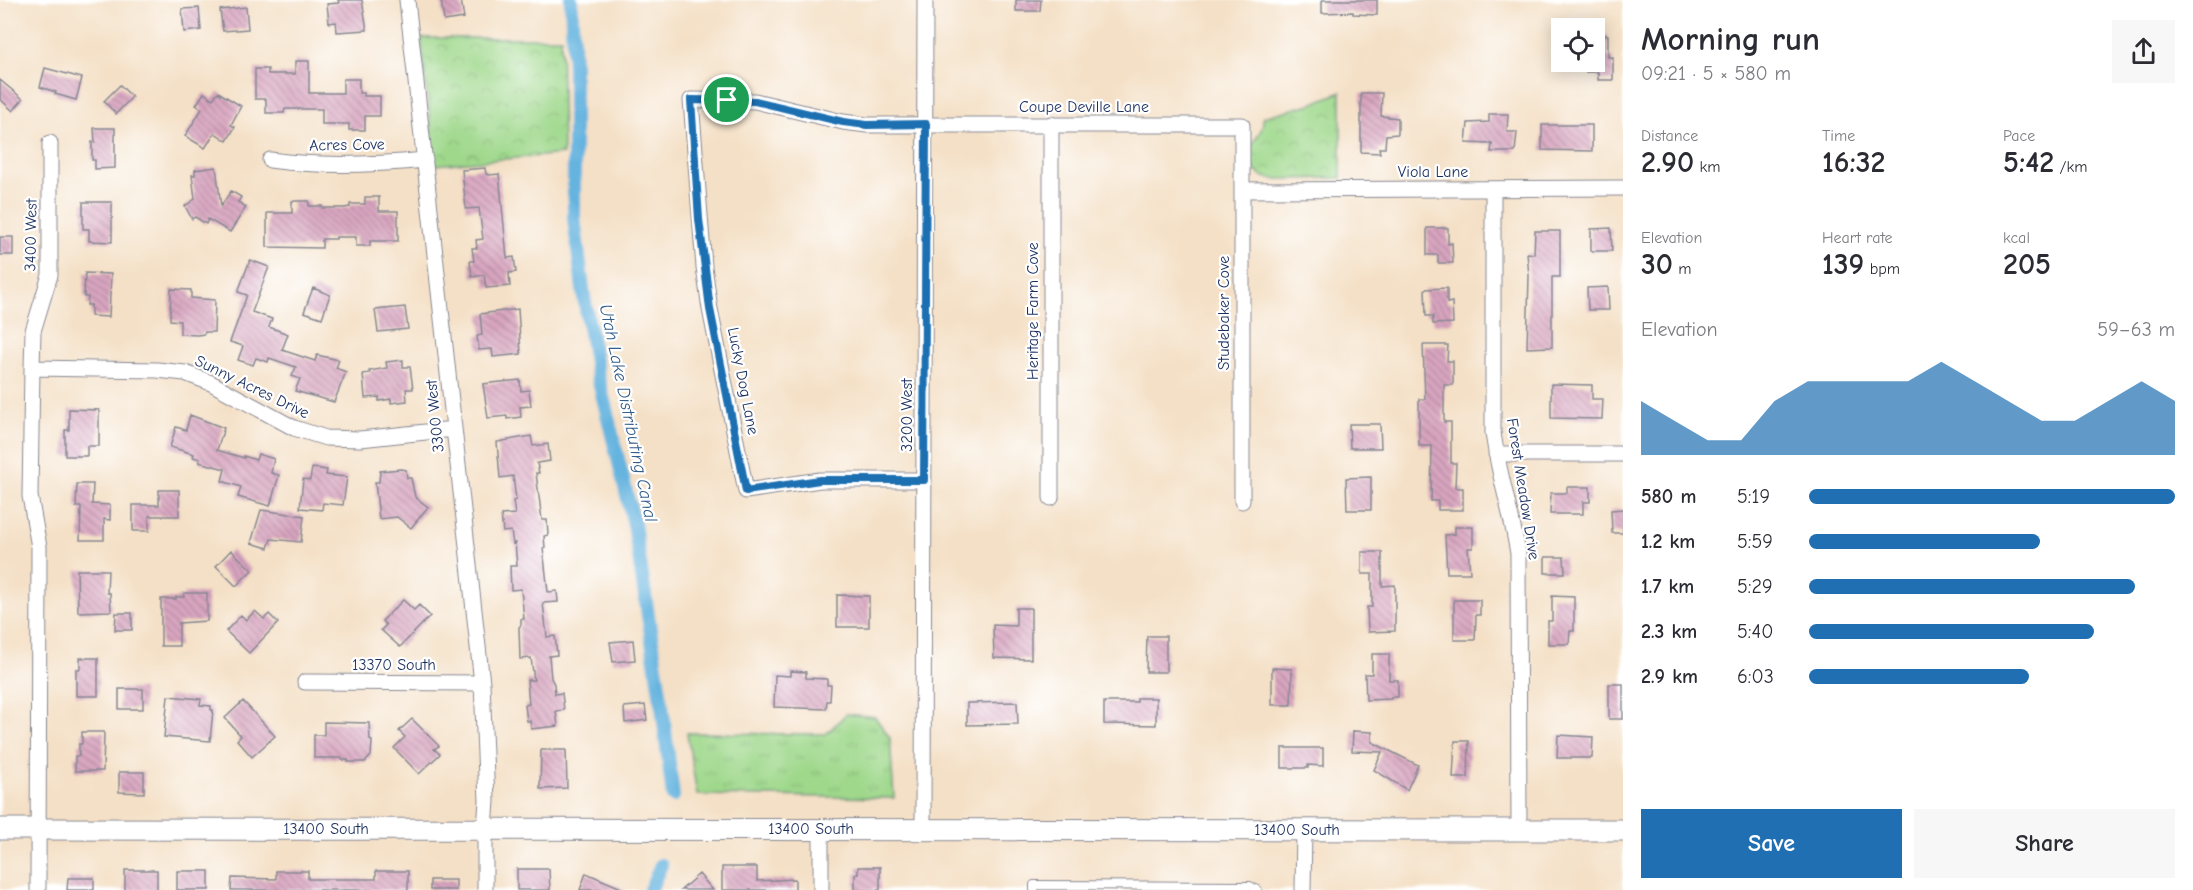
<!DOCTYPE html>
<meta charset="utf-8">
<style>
:root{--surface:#fff;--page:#f7f7f7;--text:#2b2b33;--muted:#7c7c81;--accent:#1f6fb2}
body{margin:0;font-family:"Comic Neue",sans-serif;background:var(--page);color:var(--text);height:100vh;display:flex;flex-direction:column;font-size:22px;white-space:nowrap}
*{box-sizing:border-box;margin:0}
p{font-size:20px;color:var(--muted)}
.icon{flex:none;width:33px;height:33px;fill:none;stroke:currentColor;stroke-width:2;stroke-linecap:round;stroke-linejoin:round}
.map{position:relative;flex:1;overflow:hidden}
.details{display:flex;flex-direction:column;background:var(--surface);width:570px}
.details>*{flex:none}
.controls{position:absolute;left:1551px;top:18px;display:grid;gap:12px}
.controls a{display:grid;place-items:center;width:54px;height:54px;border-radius:0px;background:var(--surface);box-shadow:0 3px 15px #0003;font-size:30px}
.pin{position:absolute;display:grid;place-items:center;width:51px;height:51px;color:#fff;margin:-26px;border:3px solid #fff;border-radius:50%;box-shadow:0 2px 6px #0007}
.round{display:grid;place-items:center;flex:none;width:63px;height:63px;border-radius:0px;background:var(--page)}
.headline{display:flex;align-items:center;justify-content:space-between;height:102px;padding:0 18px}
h1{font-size:33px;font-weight:700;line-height:45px}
.stats{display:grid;grid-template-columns:repeat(3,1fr);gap:9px;height:102px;padding:6px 18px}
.stats div{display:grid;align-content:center}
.stats b{font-size:30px;font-weight:700}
.stats small{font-size:16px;font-weight:400}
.stats p{font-size:16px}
.chart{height:168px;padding:12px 18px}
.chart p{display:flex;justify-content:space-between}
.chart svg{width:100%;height:108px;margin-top:6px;fill:var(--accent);opacity:.7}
.primary-button{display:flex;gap:12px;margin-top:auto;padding:12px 18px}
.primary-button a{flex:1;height:69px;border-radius:0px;background:var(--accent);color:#fff;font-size:24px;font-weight:700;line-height:69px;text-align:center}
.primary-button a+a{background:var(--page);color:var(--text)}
ul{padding:0 18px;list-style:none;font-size:20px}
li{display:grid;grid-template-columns:96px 72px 1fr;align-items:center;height:45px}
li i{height:15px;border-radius:8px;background:var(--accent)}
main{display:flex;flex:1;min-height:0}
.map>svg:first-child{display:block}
.grass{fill:url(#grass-tufts);stroke:#5d8474;stroke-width:1.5}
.park{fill:url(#park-crowns);stroke:#5d8474;stroke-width:1.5}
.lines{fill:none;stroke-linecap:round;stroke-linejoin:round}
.canal{stroke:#65b4df;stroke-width:14}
.building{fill:url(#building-back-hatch)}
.service-casing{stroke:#888892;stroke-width:10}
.minor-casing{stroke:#888892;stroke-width:17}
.secondary-casing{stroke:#888892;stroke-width:23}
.service{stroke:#fff;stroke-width:8}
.minor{stroke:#fff;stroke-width:15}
.secondary{stroke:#fff;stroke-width:21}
.route-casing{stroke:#fff;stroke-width:12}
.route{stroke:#1f6fb2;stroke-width:8}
.labels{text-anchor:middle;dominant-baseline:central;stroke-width:4.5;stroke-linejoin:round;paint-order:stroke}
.street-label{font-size:16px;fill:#1b2f5e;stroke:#fff}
.water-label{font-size:18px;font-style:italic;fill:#355e8b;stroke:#fff}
</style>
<main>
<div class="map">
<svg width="1623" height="890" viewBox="0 0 1623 890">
<defs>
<pattern id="grass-tufts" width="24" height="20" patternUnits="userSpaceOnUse" patternTransform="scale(1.5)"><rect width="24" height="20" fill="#9fd88b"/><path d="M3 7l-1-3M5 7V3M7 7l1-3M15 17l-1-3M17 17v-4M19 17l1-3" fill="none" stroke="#88ba7a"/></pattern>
<pattern id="park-crowns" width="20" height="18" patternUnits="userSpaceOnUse" patternTransform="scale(1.5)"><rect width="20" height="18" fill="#9fd88b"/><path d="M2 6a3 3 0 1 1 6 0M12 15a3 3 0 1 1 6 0" fill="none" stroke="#88ba7a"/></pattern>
<pattern id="building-back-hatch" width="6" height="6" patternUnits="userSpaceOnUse" patternTransform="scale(1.5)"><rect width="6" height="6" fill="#d9a5c0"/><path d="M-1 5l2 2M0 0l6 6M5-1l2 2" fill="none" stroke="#af879f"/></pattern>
</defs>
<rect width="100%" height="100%" fill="#fff"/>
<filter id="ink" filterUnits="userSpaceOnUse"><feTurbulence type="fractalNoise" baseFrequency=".0167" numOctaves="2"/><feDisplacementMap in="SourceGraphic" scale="12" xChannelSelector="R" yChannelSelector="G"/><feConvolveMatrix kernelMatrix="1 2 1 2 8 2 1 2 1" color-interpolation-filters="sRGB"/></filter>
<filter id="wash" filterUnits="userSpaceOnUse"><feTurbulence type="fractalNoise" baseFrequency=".008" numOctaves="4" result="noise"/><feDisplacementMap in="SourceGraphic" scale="24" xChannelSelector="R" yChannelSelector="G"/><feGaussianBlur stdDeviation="1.35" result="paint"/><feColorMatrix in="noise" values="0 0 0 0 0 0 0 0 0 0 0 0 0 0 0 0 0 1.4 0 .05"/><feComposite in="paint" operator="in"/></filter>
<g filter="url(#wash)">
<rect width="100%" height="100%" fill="#f4e0c6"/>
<!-- grass -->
<path class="grass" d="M846 714 875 717 890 738 894 798 697 795 687 733 826 734Z"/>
<!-- park -->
<path class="park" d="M421 38H561L563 154 435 165Z
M1341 92V178L1271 179C1254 176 1244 159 1253 143 1259 133 1264 129 1263 117L1311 104Z"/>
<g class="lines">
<!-- canal -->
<path class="canal" d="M571 0 574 67V218L584 297 597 373 634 524 662 706 673 796
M650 890 661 865"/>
</g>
<g id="blocks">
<!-- building -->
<path class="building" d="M338 0H362L367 30 337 32 336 22 329 23 327 4 339 3Z
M441 0H461L464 18 444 21Z
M1016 0H1041L1040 11H1016Z
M1322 0H1377V15L1353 14V12L1322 13Z
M246 7 248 29 223 31 220 10Z
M199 8 201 30 184 32 182 9Z
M1594 35H1608V57H1613V80H1598V72H1586V62H1594Z
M295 61H309V93H343V79H359V93H364V96H380V116H365V130H349V124H322V109H285L284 113H266V99H255V69H268V74H295Z
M45 68 82 78 76 100 55 94 56 92 40 87Z
M0 80 23 99 13 111 0 99Z
M120 85 132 97 116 114 104 101Z
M218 92 241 106 231 125 235 127 227 141 215 133 205 148 185 136 202 109 196 105 204 93 213 99Z
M1361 93H1382L1381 116 1398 118V134L1386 135 1385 148H1379L1380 153 1361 152Z
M1489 114H1508L1507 132H1517L1515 152H1491L1492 144 1466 143 1468 123 1489 122Z
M1542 125H1592V151L1542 150Z
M94 128H115V168L95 169V160H92V142H95Z
M216 167 221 206 231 191 241 197 238 202 246 207 230 232 208 219 206 224 195 217 192 219 185 206 195 199 192 175H195V170Z
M485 168 486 174 489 175 499 174 507 258 514 257 516 272 509 273 510 286 486 288 484 275 472 277 470 261H474L472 248H477L476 240 483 239 479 208 466 209 462 170Z
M365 197H379V211H398V241H370V246H356V237H336V239H322V248L267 247V213H292V201H309V206H322V208H344L350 207V204H365Z
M83 202H112V242L89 241V229H83Z
M1427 228H1448V244L1452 243 1453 263H1438V255H1427Z
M1611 228 1612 251H1591V229Z
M1535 231H1560V277H1552V347L1527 348 1529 276 1527 253 1534 254Z
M0 237H13V255H0Z
M250 260 269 267 252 312 272 319 269 327 288 334 282 350 315 361 317 355 339 360 336 368 346 372 334 402 295 391 300 379 292 376 296 367 269 358 268 362 256 358 253 365 238 360 243 346 230 342 247 295 238 292Z
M85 273 111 274 109 317 91 316V305H87L88 297H84Z
M1608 287 1609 310H1588L1587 288Z
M313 288 330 295 322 318 304 312Z
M1447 288V303L1452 302 1453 323 1433 324V316H1426L1425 289Z
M171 289 191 290V298L215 300 214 332H205L204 334 197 335 180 334V321L170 320Z
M405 307 408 329 378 332 375 310Z
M518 309 521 354 493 357 492 349 479 350 477 336 482 335 480 314Z
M1423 345H1448L1447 361H1453V385H1444V422H1451V463H1456L1455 488H1463V510H1438V501H1431L1432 446H1419V399H1425Z
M403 360V367H410L413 389H406L407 401 391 403V399L379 401V397L365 398 363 374 370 373 369 371 387 368 386 362Z
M520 380 521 391 529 390 531 406 520 407 521 417 507 419V416L488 418 483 384Z
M1551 384 1592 385V399H1603L1602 419 1551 418Z
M69 409 99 410V446H87V456H65V430H69Z
M190 415 224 428 217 450 244 458V456L256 460 258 454 274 459 271 473 279 475 270 506 238 497 241 487 222 481 225 469 199 462 200 459 193 457 194 454 170 447 176 427 186 430Z
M1349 424H1380L1381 448H1350Z
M531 436 533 446 548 444 550 461 537 463 539 473H536L542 520H547L548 535 544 536 545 548H543L548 592 557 591 558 602 543 603 547 637 555 636 557 655 549 656 551 678 554 684 555 694 562 693 564 710 556 711 558 726 531 729 530 721H527L525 705 529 704 527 680H534L531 658 520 659 519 627 521 625V619H524L521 589 511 590 510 566H517L515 543 513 544 511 531 503 532 501 515 515 514 513 501 516 500 513 476 500 478 497 442Z
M312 468 327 470 326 475 347 477 343 505 323 503 322 510 300 508 303 479 310 480Z
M401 469 406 470 407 478H411L415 497 428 507 411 528 397 517 379 519 375 482H379L380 471Z
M1371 477V510H1347L1346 478Z
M77 484H93L92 504 110 505V520L104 519V540H80L81 507H76Z
M1567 487H1590V502H1583V514H1550L1551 493H1567Z
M159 490H179V516H149V531H133V505H159Z
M1623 509V533H1612L1611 510Z
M261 510 304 516 301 542 271 539 268 548 251 543Z
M1455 527H1473V548H1468L1470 573H1447L1445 535 1455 534Z
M231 550 252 570 236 586 216 566Z
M1362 552H1382V586L1395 585V631L1368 632 1367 607H1372V574H1362Z
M1545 557H1564L1565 573H1545Z
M77 570H108L107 593H110L111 611 78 612Z
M184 593H207V621L179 623V646H161V599H176V597H184Z
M837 595 869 596V627H837Z
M1552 596 1574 597V631H1570L1569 644H1548V621H1552Z
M403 600 414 610 419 605 430 616 400 647 381 630 386 625 382 621Z
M1454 600H1480V615H1476L1475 640H1454Z
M1016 608H1031V659L994 658 993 625 1016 626Z
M255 611 264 619 269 614 278 623 249 653 226 631 241 615 246 620Z
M116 613H132V630H115Z
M1147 636H1166V672H1146Z
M633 640 635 660 613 662 610 642Z
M1372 654H1389V680H1398V697H1391V699L1366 700 1365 674H1372Z
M80 658H98V696H76V669H80Z
M1272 668 1292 669 1291 705H1272Z
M790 671 806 672V678L827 679V685H831L830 701H827L826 709 774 707 775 675 790 676Z
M1609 684H1623V719H1609Z
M119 689H143V709H119Z
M168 696 201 699 200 705 211 706V710H213L210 741 164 737Z
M1137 698H1156V725L1104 724V702H1137Z
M243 701 275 736 252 757 237 740 241 736 225 718Z
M1017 702 1018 724 967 725V703Z
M645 705 647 720 625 723 624 707Z
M412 719 439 746 434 749 440 754 419 774 394 748 405 737 399 731Z
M324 722 369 723 370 740 372 741 371 756 365 762H348V760H342V758H314V735H324Z
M1353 731 1372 732V742L1418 765 1407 790 1374 770 1382 752 1352 751Z
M82 732H104L103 771H75V756H79V744H82Z
M1558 735 1593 737 1592 758H1557Z
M1455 741H1469L1468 778H1453Z
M1282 748H1323V766L1308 765V768H1282Z
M541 750H566L567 788 540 789Z
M119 772H144V793L119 792Z
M722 867H757V881L795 879V890H722Z
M858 867H880V890H855V874H858Z
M517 869H549L550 890H517Z
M125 870H157V890H125Z
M177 871H209V890H177Z
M276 871H308V879H376V871H408V890H231L232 878 276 879Z
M586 873 626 890H580Z
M699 874 713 890H681Z
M68 878H94V890H67Z
M430 880H456V890H430Z"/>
</g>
</g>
<g filter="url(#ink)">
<use href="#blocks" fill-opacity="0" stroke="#888892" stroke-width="1.5"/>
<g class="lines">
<!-- service casing -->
<g class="service-casing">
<path id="service" d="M1034 890V885L1250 886 1257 890"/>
</g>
<!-- minor casing -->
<g class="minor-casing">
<path id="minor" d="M407 0 482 683 487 801 485 828V890
M1051 124V498
M270 160C321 167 373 165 425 160
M1242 190 1623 188
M1493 190V432C1498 474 1512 513 1518 554L1519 830
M32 368 157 370 185 373 211 383 294 428 326 438 360 439 454 429
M1496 454H1623
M924 480H820L746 491 710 309 704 267 691 100 755 101 843 122 867 125H1242V501
M305 682 482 683
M821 829V890
M923 830 925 0
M38 890 39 547 30 496 32 368 33 331 50 275V143
M1303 890 1304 830"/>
</g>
<!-- secondary casing -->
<g class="secondary-casing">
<path id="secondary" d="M0 829 1623 830"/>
</g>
<!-- service -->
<use href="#service" class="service"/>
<!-- minor -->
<use href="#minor" class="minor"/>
<!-- secondary -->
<use href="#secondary" class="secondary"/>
</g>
</g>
<g class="lines" filter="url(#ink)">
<!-- route casing -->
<g class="route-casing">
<path id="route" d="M691 100 755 101 843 122 867 125 926 124 924 480H820L746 491 710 309 699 219Z"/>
</g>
<!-- route -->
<use href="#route" class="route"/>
</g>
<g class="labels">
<!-- street labels -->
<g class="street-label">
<text x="1084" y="107">Coupe Deville Lane</text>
<text transform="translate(347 145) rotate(-1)">Acres Cove</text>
<text x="1433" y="172">Viola Lane</text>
<text transform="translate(31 235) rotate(-89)">3400 West</text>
<text transform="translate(1033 311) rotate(-90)">Heritage Farm Cove</text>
<text transform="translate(1224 313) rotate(-90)">Studebaker Cove</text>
<text transform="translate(743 381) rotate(79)">Lucky Dog Lane</text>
<text transform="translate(252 387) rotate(26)">Sunny Acres Drive</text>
<text transform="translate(907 415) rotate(-90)">3200 West</text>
<text transform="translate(435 416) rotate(-96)">3300 West</text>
<text transform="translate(1523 489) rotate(81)">Forest Meadow Drive</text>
<text x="394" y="665">13370 South</text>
<text x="326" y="829">13400 South</text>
<text x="811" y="829">13400 South</text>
<text x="1297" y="830">13400 South</text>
</g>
<!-- water labels -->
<g class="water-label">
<text transform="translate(628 413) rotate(78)">Utah Lake Distributing Canal</text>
</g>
</g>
</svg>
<div class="controls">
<a><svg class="icon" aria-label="locate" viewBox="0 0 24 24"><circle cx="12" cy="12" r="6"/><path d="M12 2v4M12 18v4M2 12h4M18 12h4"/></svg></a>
</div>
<div class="pin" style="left:727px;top:100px;background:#1e9e55"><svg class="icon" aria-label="arrive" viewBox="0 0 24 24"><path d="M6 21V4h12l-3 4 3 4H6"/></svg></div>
</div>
<section class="details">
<div class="headline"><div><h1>Morning run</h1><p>09:21 · 5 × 580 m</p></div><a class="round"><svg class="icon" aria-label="share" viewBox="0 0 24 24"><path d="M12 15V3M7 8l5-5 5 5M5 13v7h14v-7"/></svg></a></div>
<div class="stats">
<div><p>Distance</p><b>2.90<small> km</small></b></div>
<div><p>Time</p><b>16:32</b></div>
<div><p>Pace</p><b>5:42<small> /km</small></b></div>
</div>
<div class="stats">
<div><p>Elevation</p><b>30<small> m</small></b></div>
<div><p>Heart rate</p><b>139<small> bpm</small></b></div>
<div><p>kcal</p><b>205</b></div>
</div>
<div class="chart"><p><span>Elevation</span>59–63 m</p>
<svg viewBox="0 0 160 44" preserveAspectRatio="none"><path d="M0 44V22L10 30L20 38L30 38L40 22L50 14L60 14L70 14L80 14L90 6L100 14L110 22L120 30L130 30L140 22L150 14L160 22V44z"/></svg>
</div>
<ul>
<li><b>580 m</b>5:19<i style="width:100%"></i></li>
<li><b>1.2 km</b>5:59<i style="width:63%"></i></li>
<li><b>1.7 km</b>5:29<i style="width:89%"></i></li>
<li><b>2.3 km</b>5:40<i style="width:78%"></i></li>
<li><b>2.9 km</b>6:03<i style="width:60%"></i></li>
</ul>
<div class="primary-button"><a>Save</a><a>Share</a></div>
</section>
</main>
